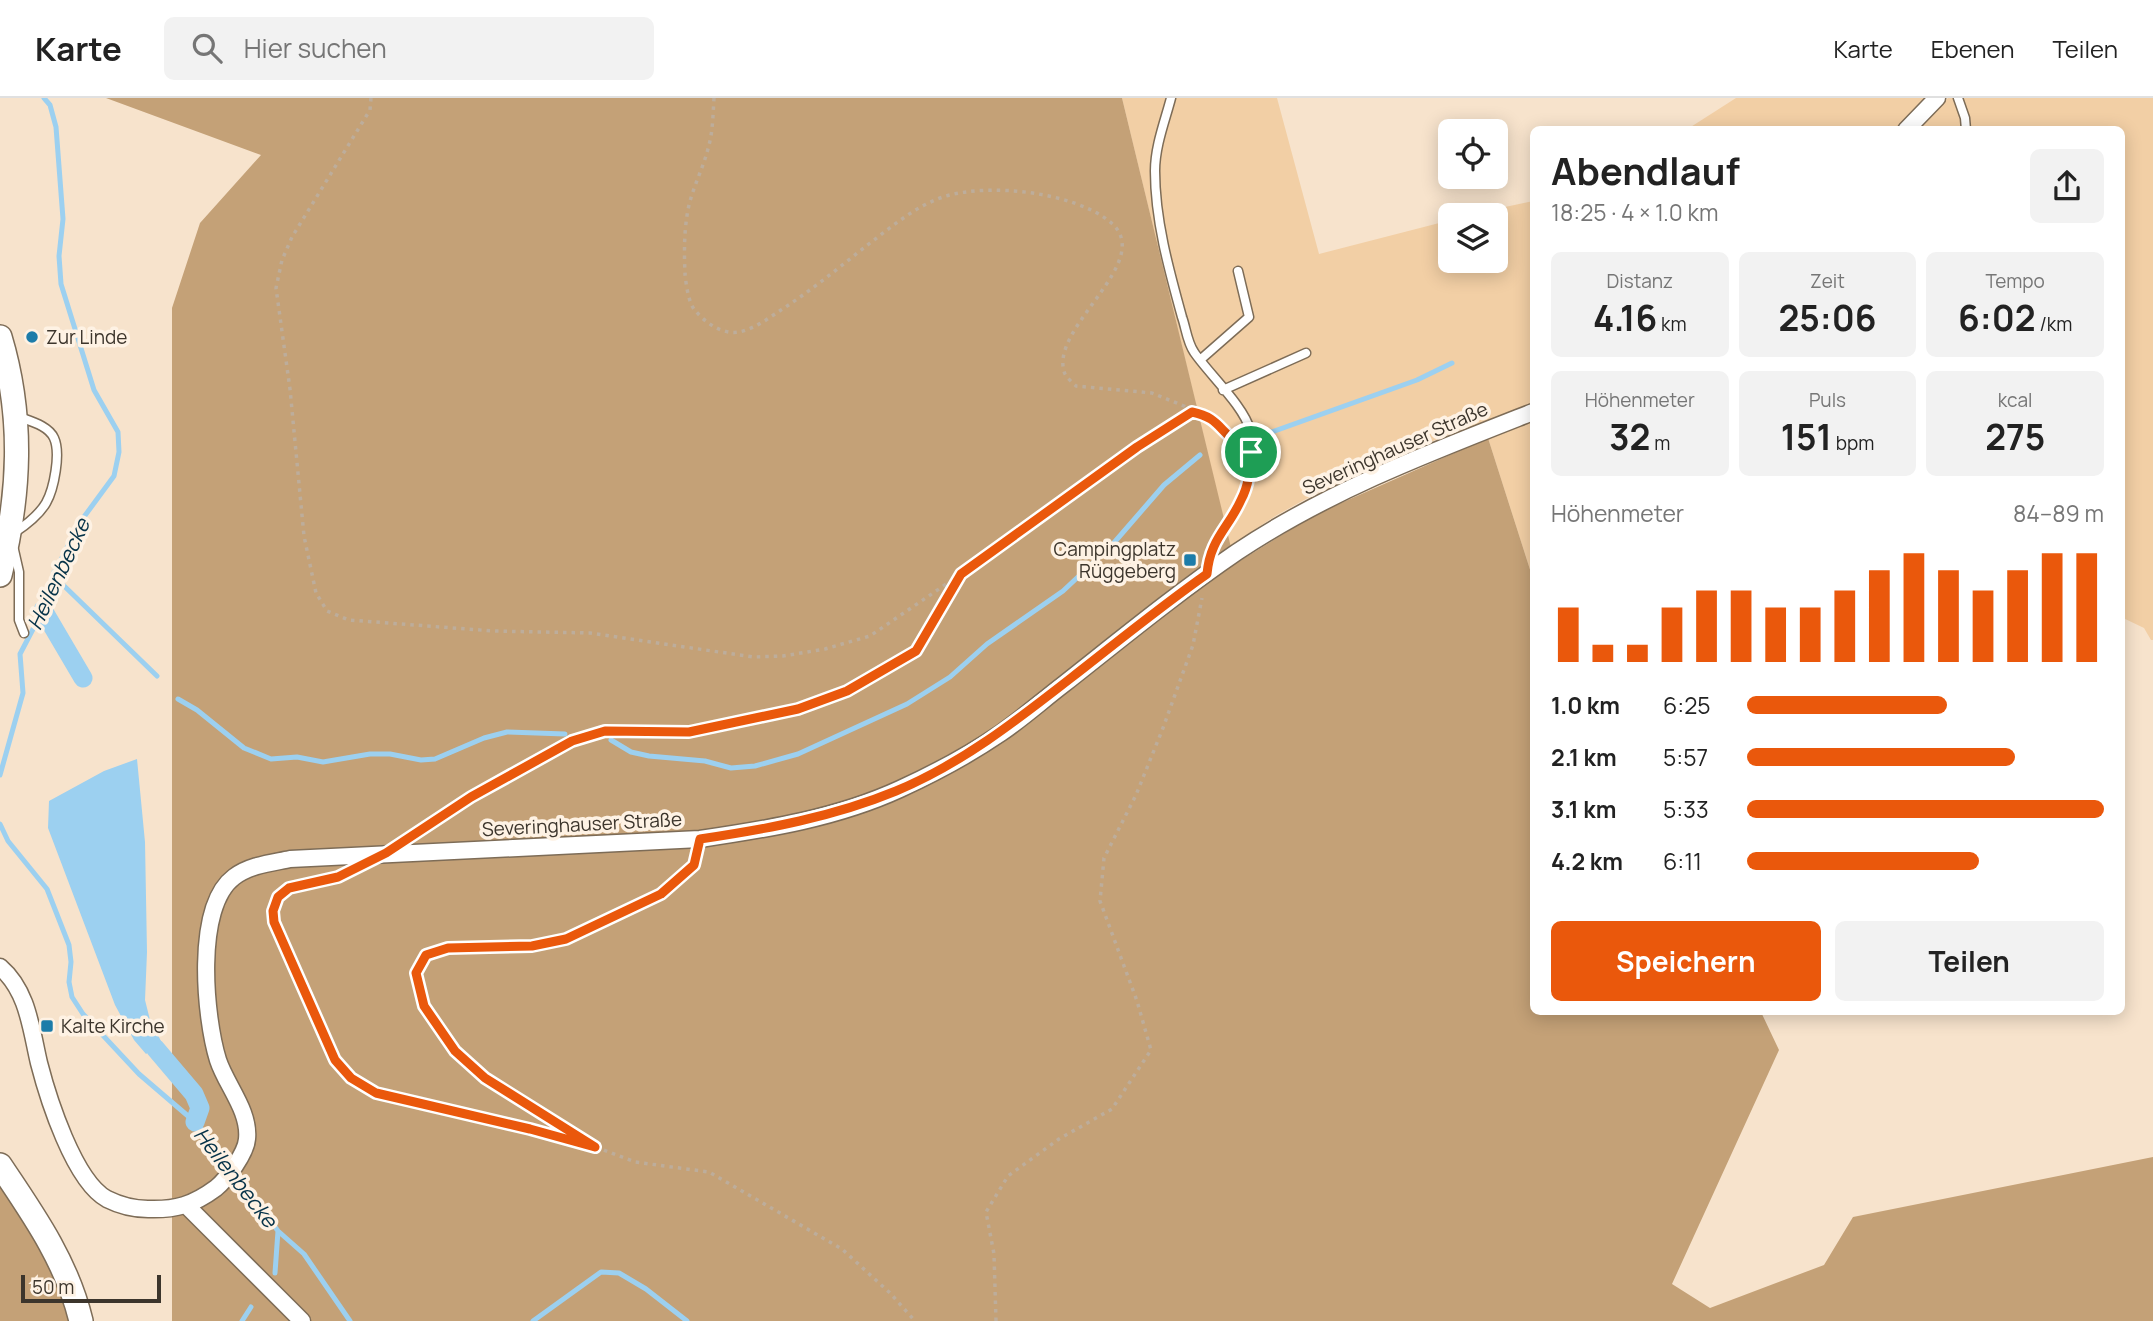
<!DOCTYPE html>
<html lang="de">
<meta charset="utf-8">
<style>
:root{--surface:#fff;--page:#f2f2f2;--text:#222;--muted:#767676;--line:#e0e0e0;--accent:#ea580c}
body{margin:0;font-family:Manrope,sans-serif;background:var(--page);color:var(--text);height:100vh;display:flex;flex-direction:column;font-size:26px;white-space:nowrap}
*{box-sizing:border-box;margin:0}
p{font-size:23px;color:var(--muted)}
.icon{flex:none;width:38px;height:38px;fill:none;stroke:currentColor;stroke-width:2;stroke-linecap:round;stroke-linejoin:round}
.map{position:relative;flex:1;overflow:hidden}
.panel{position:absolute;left:1530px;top:28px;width:595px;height:889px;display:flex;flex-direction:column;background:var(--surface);border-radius:10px;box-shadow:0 4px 18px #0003}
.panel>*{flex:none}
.fabs{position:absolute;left:1438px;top:21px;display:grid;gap:14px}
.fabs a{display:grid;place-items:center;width:70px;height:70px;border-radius:10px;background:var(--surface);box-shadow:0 4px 18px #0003;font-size:35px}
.scale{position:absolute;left:21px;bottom:18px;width:140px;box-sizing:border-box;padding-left:7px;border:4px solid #3c352c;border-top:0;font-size:19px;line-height:24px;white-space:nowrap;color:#3c352c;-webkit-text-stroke:5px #fef2e4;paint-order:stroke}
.pin{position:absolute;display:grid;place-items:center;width:60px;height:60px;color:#fff;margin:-30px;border:4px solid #fff;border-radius:50%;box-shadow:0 2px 7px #0007}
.round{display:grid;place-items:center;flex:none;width:74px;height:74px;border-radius:10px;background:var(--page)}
.summary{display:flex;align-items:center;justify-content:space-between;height:119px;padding:0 21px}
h1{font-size:38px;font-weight:700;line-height:52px}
.figures{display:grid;grid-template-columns:repeat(3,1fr);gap:10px;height:119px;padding:7px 21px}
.figures div{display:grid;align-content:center;border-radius:10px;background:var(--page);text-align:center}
.figures b{font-size:35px;font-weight:700}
.figures small{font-size:19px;font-weight:400}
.figures p{font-size:19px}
.chart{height:196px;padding:14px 21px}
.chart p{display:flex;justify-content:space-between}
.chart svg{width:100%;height:126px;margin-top:7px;stroke:var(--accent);stroke-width:6}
.button{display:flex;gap:14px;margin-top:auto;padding:14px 21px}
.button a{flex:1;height:80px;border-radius:10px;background:var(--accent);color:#fff;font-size:28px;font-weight:700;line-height:80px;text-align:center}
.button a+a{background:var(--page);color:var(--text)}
ul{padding:0 21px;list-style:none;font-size:23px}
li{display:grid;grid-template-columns:112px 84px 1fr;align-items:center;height:52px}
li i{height:18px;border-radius:9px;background:var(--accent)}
header{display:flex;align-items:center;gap:42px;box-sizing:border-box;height:98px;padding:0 35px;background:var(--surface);border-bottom:2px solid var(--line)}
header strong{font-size:33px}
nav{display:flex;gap:38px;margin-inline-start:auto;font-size:24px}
.search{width:490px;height:63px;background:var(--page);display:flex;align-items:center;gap:18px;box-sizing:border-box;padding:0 24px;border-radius:10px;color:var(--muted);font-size:26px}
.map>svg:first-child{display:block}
.green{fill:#f2cfa5}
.forest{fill:#c4a177}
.water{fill:#9cd0f0}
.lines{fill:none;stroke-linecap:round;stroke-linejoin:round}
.stream{stroke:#9cd0f0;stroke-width:5}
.canal{stroke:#9cd0f0;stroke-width:19}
.service-casing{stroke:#7d6c57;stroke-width:11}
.minor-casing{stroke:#7d6c57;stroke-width:19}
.secondary-casing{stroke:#7d6c57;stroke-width:26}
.path{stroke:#bdad9b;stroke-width:3.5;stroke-dasharray:3.5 5;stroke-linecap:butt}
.service{stroke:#fff;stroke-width:8}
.minor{stroke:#fff;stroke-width:16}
.secondary{stroke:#fff;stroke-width:23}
.route-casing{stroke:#fff;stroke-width:14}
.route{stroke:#ea580c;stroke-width:9}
.poi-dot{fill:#1d7ca9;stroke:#fef2e4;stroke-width:2.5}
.labels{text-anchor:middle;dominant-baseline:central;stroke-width:7;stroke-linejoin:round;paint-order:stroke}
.poi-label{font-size:19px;fill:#3c352c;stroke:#fef2e4;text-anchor:start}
.street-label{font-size:19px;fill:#3c352c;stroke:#fef2e4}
.water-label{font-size:21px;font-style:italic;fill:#053248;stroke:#fef2e4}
</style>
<header>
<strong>Karte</strong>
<div class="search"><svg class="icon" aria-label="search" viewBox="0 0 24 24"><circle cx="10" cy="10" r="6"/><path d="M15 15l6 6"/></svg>Hier suchen</div>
<nav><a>Karte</a><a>Ebenen</a><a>Teilen</a></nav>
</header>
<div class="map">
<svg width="2153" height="1223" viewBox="0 0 2153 1223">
<rect width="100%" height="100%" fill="#f7e3cc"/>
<!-- green -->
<path class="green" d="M1122 0H1277L1319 156 1451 122V163H1496V117H1468L1533 103V306L1482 325 1460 331 1322 392 1277 417 1230 448Z
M1736 0H1927L1896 31 1686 32Z
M1948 0H2153V542H2151L2144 530 2121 519V32H1916Z
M1533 322V481L1488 340Z"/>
<!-- forest -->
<path class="forest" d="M106 0H1122L1235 466 1314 417 1488 340 1533 481V914H1761L1779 952 1672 1186 1710 1210 1824 1167 1853 1119 2153 1059V1223H172V210L200 125 261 57Z
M0 1083 52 1167 69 1223H0Z"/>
<!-- water -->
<path class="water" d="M137 661 145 744 147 854 145 902 150 922 162 945 146 956 134 942 115 907 48 730 49 703 104 673Z"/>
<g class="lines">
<!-- stream -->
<path class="stream" d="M1266 336 1417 282 1452 265
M54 474 59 483 157 578
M178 601 197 612 244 650 271 661 297 659 323 664 370 656H390L421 662 435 661 484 640 507 634 565 636
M611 642 631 654 649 658 705 663 731 670 755 668 798 656 907 606 950 579 987 546 1063 493 1112 447 1164 387 1200 357
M0 677 23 595 20 556 43 512 52 480 78 427 114 378 119 354 118 334 94 292 61 186 59 158 63 121 56 29 50 7 44 0
M0 726 8 743 47 791 69 847 71 864 69 884 72 899 83 916 139 976 195 1024 213 1044 278 1133 304 1156 350 1223
M275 1175 278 1133
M242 1223 251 1209
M533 1223 601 1174 619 1175 646 1191 687 1223"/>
<!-- canal -->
<path class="canal" d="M43 512 83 580
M155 950 194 996 200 1010 195 1024"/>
<!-- service casing -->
<g class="service-casing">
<path id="service" d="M1171 0C1165 23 1155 48 1155 73 1155 122 1169 172 1182 219 1186 230 1187 244 1194 254 1208 275 1244 308 1250 332 1255 354 1251 384 1240 404 1226 431 1210 444 1207 476
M1958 0 1965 20 1966 32
M1200 262 1249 219 1238 173
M1223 292 1306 255
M14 435C26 427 39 417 46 405 54 391 61 355 54 340 48 327 29 323 17 318
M14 452 19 474V522L24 535"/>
</g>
<!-- minor casing -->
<g class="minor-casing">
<path id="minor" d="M1906 32 1937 0
M0 869C28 893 31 931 39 965 48 1000 74 1083 107 1101 119 1107 134 1111 148 1111 176 1112 193 1107 216 1090 227 1081 246 1055 247 1041 250 1013 226 987 218 962 205 920 194 809 234 779 250 767 271 765 290 761L700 741C768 731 837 720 900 691 935 675 970 656 1001 635 1023 620 1043 602 1064 586 1121 541 1177 495 1237 454 1328 393 1431 354 1533 314
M187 1108 302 1223"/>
</g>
<!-- secondary casing -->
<g class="secondary-casing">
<path id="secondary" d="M0 239C24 319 20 397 0 477
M0 1067C33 1116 67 1164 81 1223"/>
</g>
<!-- path -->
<path class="path" d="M371 0 370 12 292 139 282 162 276 190 290 291 304 438 316 495 327 513 349 522 493 533 590 535 753 559 783 558 825 551 870 538 961 476 1137 349 1192 314
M714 0C713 15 713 32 709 47 704 68 694 87 689 107 684 129 684 153 685 176 686 185 688 203 694 211 704 224 722 237 739 234 754 231 769 220 781 212 812 192 841 168 870 145 894 127 917 107 946 98 991 85 1072 94 1109 123 1160 162 1046 230 1065 276 1067 280 1073 285 1076 288L1152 295 1184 308 1192 314 1207 317 1241 347
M410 738 471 699 572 643 605 633 689 634 798 611 847 593 916 553 960 478
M343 777C315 791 269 777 274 824L324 942 335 962 351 980 376 995 530 1031 595 1049
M589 1046 485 980 455 953 424 908 416 875 426 857 448 850 532 848 566 841 661 796 694 767 696 758
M596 1049 635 1064 709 1074 842 1151 890 1195 915 1223
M996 1223 994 1156 986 1114 1008 1078 1059 1041 1112 1011 1151 952 1137 903 1100 803 1104 760 1136 697 1163 630 1193 547 1202 500"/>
<!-- service -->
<use href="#service" class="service"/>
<!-- minor -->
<use href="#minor" class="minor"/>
<!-- secondary -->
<use href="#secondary" class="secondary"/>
</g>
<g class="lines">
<!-- route casing -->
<g class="route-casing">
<path id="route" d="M1192 314C1217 319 1218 330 1236 344 1240 348 1246 351 1251 354 1250 372 1249 387 1241 402 1228 431 1210 441 1207 476 1160 509 1116 545 1071 580 1016 623 961 666 896 693 833 719 767 731 700 741L694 767 661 796 566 841 532 848 448 850 426 857 416 875 424 908 455 953 485 980 595 1049 530 1031 376 995 351 980 335 962 274 824 273 813 278 799 289 790 338 779 386 755 471 699 572 643 605 633 689 634 798 611 847 593 916 553 961 476 1137 349Z"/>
</g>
<!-- route -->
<use href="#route" class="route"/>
</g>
<!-- markers -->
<g class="poi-dot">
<circle cx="32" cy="239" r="7"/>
<rect x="1183" y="455" width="14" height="14" rx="3.5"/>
<rect x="40" y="921" width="14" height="14" rx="3.5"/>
</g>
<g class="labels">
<!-- poi labels -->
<g class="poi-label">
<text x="46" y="239">Zur Linde</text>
<text x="1176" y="451" text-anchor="end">Campingplatz<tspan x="1176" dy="22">Rüggeberg</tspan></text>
<text x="61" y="928">Kalte Kirche</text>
</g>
<!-- street labels -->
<g class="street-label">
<text transform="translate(1395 350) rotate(-24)">Severinghauser Straße</text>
<text transform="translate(582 726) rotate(-3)">Severinghauser Straße</text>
</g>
<!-- water labels -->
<g class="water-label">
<text transform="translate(58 476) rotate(-65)">Heilenbecke</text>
<text transform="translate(236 1079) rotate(52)">Heilenbecke</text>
</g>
</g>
</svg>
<div class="fabs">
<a><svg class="icon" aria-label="locate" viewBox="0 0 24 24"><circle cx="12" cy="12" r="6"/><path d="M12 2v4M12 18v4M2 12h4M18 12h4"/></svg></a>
<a><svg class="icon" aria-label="layers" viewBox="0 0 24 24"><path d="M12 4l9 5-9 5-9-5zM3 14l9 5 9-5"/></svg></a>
</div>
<div class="scale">50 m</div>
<div class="pin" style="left:1251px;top:354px;background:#1e9e55"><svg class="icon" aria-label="arrive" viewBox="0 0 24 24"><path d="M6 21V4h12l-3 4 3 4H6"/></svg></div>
<section class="panel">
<div class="summary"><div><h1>Abendlauf</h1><p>18:25 · 4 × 1.0 km</p></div><a class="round"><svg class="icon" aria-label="share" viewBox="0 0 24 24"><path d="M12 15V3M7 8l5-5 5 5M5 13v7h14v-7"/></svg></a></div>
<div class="figures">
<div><p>Distanz</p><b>4.16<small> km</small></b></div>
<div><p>Zeit</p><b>25:06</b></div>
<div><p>Tempo</p><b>6:02<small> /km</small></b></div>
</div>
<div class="figures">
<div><p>Höhenmeter</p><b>32<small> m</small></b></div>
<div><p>Puls</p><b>151<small> bpm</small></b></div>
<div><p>kcal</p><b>275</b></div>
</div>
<div class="chart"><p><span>Höhenmeter</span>84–89 m</p>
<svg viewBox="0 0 160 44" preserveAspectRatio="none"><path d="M5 44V25M15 44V38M25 44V38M35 44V25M45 44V19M55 44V19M65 44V25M75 44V25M85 44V19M95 44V12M105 44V6M115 44V12M125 44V19M135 44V12M145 44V6M155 44V6"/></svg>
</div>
<ul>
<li><b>1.0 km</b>6:25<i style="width:56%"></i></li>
<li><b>2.1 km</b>5:57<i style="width:75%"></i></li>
<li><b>3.1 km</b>5:33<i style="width:100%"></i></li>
<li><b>4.2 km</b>6:11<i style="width:65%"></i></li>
</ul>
<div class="button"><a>Speichern</a><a>Teilen</a></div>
</section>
</div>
